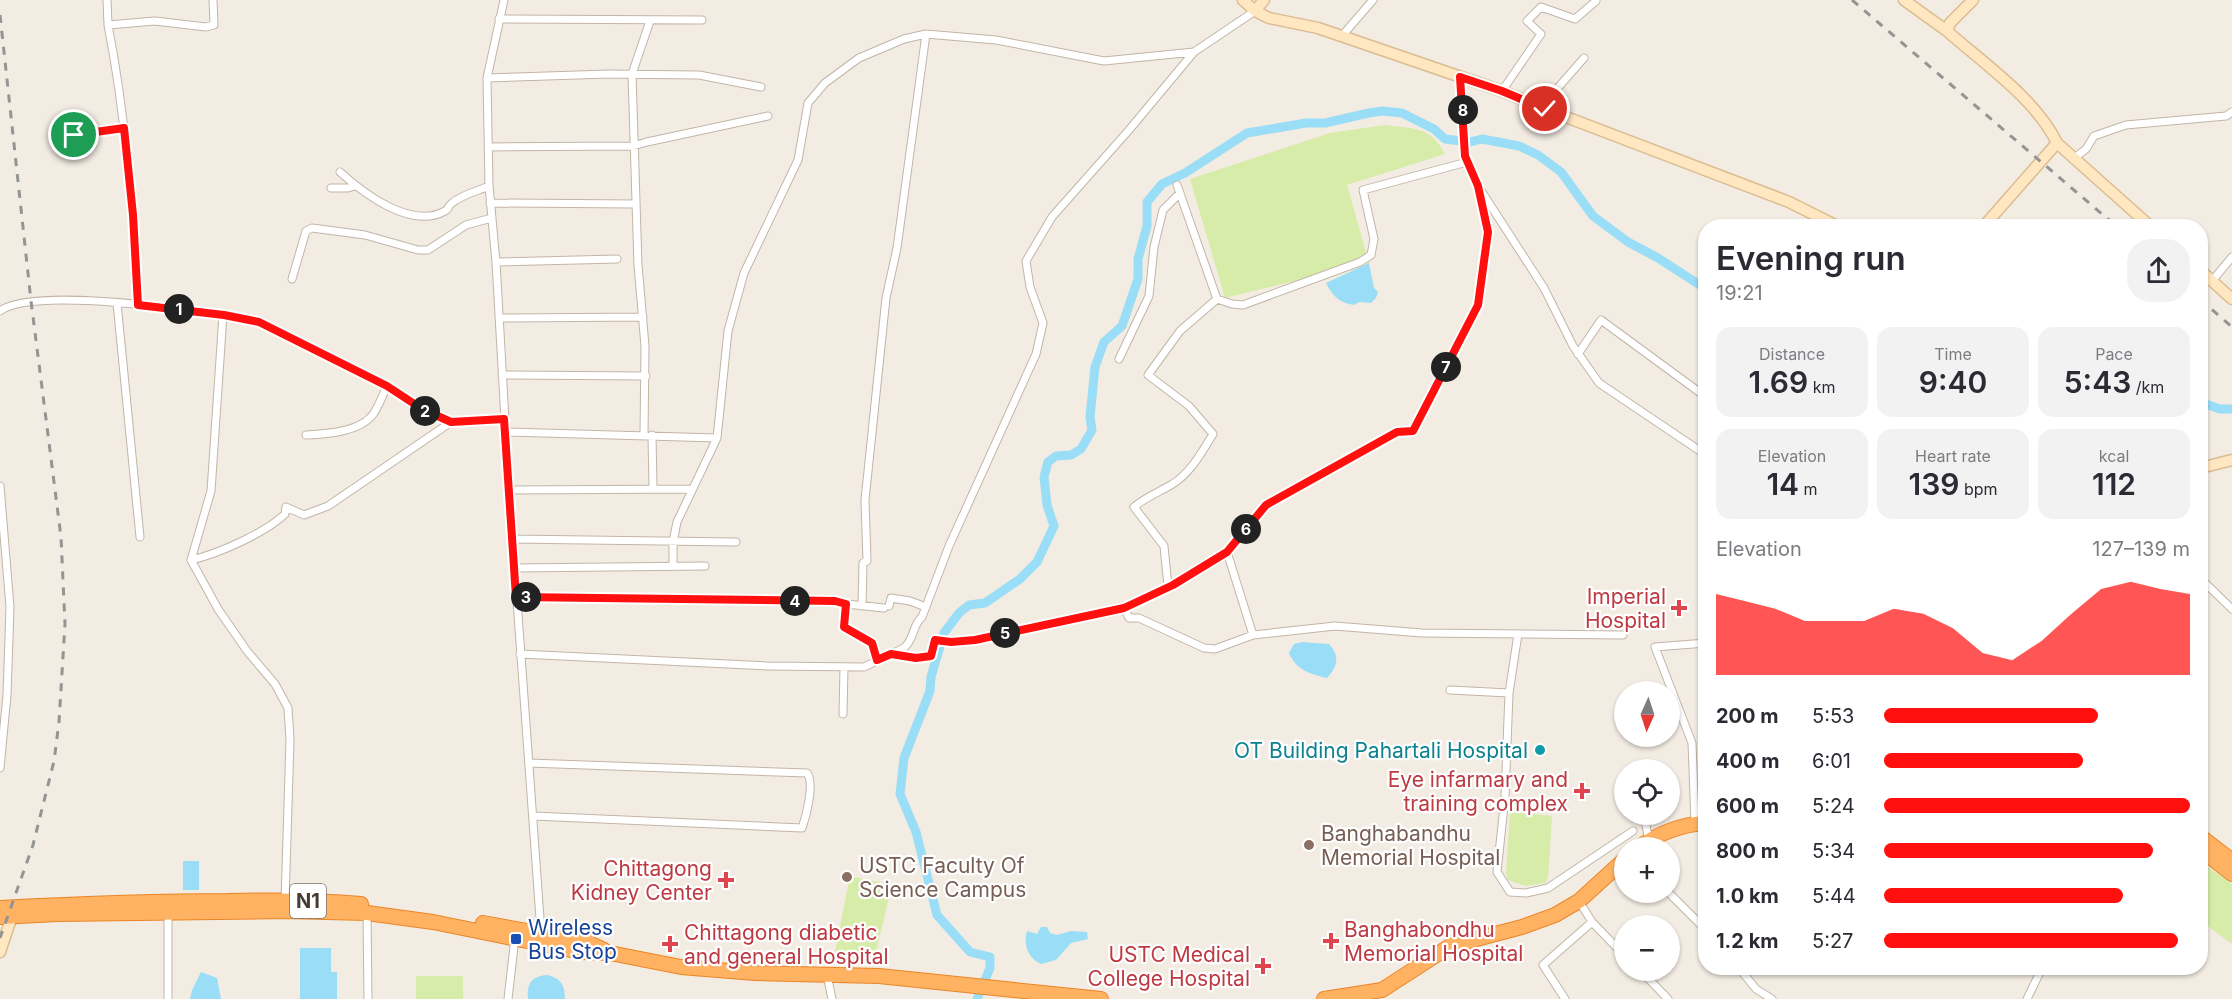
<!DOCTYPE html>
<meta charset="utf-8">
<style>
:root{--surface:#fff;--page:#f2f2f3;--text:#2b2b33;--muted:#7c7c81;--accent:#ff0f0e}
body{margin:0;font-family:Inter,sans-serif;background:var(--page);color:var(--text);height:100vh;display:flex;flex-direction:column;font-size:22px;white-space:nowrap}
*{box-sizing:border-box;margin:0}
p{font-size:20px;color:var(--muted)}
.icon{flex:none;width:33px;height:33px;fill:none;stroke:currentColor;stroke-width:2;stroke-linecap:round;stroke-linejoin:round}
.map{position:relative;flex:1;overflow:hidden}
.side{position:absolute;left:1698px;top:219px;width:510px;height:756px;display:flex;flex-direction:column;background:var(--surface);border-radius:24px;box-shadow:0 2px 4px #0004}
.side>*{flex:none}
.needle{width:39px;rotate:183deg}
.buttons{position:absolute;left:1614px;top:681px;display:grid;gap:12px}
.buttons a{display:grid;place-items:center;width:66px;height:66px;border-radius:50%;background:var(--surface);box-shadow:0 2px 4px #0004;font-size:30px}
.pin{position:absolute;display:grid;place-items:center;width:51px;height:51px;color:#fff;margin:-26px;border:3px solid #fff;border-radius:50%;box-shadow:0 2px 6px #0007}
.km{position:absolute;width:30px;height:30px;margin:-15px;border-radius:50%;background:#222;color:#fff;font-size:16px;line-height:30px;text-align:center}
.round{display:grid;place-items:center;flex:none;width:63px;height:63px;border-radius:24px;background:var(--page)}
.head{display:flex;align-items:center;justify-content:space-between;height:102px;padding:0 18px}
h1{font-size:33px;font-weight:600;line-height:45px}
.stats{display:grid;grid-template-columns:repeat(3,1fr);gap:9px;height:102px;padding:6px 18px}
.stats div{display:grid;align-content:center;border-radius:15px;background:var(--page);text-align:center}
.stats b{font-size:30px;font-weight:600}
.stats small{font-size:16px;font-weight:400}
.stats p{font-size:16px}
.chart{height:168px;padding:12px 18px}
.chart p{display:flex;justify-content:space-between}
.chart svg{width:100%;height:108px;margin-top:6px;fill:var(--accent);opacity:.7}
ul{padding:0 18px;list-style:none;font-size:20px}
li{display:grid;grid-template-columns:96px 72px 1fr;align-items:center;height:45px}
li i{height:15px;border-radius:8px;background:var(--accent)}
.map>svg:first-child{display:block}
.green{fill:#d7eca8}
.water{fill:#99def6}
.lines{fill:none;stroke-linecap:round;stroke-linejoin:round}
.canal{stroke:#99def6;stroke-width:9}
.street-casing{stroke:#c2b5a8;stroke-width:9}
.secondary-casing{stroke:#dbbc91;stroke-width:13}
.highway-casing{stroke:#ea8526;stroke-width:16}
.street{stroke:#fff;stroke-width:7}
.secondary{stroke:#ffe7c1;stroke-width:10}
.highway{stroke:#ffb362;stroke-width:14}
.rail{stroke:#949494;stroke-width:3;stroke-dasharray:8 8;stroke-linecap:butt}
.route-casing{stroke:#fff;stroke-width:12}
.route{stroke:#ff0f0e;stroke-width:8}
.health-dot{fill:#e0444e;stroke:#fff;stroke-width:2}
.culture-dot{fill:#0f9aa8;stroke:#fff;stroke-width:2}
.education-dot{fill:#8d6e63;stroke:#fff;stroke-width:2}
.transit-dot{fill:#1a4fb4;stroke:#fff;stroke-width:2}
.labels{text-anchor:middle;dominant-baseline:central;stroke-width:4.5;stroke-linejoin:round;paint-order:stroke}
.shield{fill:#fff;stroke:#7e7670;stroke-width:1.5}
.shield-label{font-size:20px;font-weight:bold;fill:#463b33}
.health-label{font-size:21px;fill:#be3a42;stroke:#fff;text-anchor:end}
.culture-label{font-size:21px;fill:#0d838f;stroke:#fff;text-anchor:end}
.education-label{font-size:21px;fill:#785e54;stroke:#fff;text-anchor:start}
.transit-label{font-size:21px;fill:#164399;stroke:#fff;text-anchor:start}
</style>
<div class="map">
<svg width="2232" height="999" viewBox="0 0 2232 999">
<rect width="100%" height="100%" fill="#f3ece3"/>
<!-- green -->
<path class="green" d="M1385 125C1413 129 1431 126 1445 154L1347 185 1369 263 1225 298 1190 179 1330 133Z
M1510 812 1552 816 1548 878 1545 883 1525 886 1508 880 1506 874Z
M2200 861 2232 884V944L2201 921Z
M850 876 892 885 874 960 834 957Z
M416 976H463V999H416Z"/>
<!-- water -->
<path class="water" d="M1369 263 1374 288 1378 292 1376 298 1371 303 1359 302 1354 305C1340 303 1333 297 1326 283Z
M1302 642 1329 644C1340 656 1338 666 1327 678 1310 674 1296 670 1289 653L1294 644Z
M183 861H199V890H183Z
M1041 927H1047L1050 933 1057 935 1071 931 1087 932 1088 939 1071 943 1056 960 1041 964C1028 958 1023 945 1027 931L1037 934Z
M300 948H331V972H337V999H300Z
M201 972 217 978 221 999H190L192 990Z
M547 975C560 978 565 984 565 999H528C526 984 532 976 547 975Z"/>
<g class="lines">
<!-- canal -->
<path class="canal" d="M2200 378 2203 402
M2200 402 2220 409H2232
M977 999 990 968V957L970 952 937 915 916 832 900 794 904 758 930 691 931 677 944 633 959 613 969 605 985 603 1020 579 1037 562 1054 526 1047 505 1044 477 1048 462 1056 456 1071 455 1081 449 1092 430 1090 417 1095 367 1104 342 1122 326 1138 279V259L1147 226V202L1162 184 1185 173 1247 133 1306 123H1325L1369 113 1382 111 1402 113 1434 129 1445 139 1470 142 1482 139 1519 146 1538 155 1561 172 1593 216 1628 242 1658 258 1706 289"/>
<!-- street casing -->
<g class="street-casing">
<path id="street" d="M107 0 108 25 155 21 206 27 214 25 213 0
M504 0 487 78 489 186 496 262 509 490 541 932
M499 19 702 20
M108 25C126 117 133 211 138 305
M1341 37 1373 0
M1460 77 1465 156 1478 186 1544 288 1573 346 1599 383 1706 455
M487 78 608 74 699 75 761 87
M1502 91 1541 34 1527 21 1541 7 1575 19 1596 1
M1545 109 1555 91 1584 58
M74 135 124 128
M489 147 633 146 647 142 768 116
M2073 159 2086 149 2094 136 2126 125 2226 116 2232 112
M340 172C363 193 411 230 445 211 451 207 446 208 451 204 460 195 478 191 489 186
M1177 185 1217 299 1232 304 1243 305 1360 262 1371 255 1374 239 1363 190 1467 162
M331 188H348L355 186
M490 203 636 204
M496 262 617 259
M292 279 306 231 312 228 365 235 418 250H428L466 225 492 218
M2212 281 2232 257
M117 303 140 537
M0 311C33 286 198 311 243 318L259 322 387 386 422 409 451 422 504 419
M223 315 211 491 191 560C218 554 265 533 285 514L286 507 304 515 328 506 451 422
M499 318 643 317
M1578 354 1601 320 1706 397
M1119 359 1149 296 1154 247 1163 210 1180 193
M502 375 646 376
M505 432 717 438
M306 435C327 434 361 432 374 413 379 405 383 395 387 386
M644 435 645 346 638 265 632 74 650 21
M652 435 653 489
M0 486 10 607 7 695 0 768
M509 490 692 489
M512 539 736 542
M1227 552 1253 635
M191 560 218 609 247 651 275 684 288 708 290 740 285 903
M673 566V542L677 522 717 438 728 331 744 273 798 160 808 103 825 83 859 58 904 39 926 34 996 40 1104 61 1194 52 1255 11
M514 568 705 566
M2200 578 2232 609
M1168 587 1164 546 1134 507C1146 497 1157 493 1171 485 1190 474 1202 452 1213 434L1189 406 1148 375 1180 331 1217 299
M516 597 835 601 846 604 844 627 872 643 877 660
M846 604 884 608
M862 606 863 563 867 561 865 500 886 298 897 248 926 34
M889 606 891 598 910 601 926 607
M1124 608 1173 585 1227 552 1266 505 1397 432 1413 431 1478 305 1488 232 1478 186
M520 654 767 666 864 667 891 654 916 658 931 656 935 640 951 642 976 640 1124 608 1129 618H1139L1204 648 1215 649 1253 635 1335 626 1422 633 1623 635
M891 654C895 652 901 650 905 647 914 639 913 624 922 617L949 546 1036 354 1043 323 1030 287 1026 261 1052 217 1129 130 1194 52
M1450 690 1509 693 1505 797 1497 872 1510 892 1526 893 1548 888 1633 831
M1509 693 1518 634
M843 714 844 667
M529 763 807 773C815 783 806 817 802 828L534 816
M1645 821 1649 840
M1695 823 1692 743 1655 647 1706 643
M1668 892 1706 930
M1579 901 1592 922 1624 955
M367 913 368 999
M1739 968 1756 989 1772 999
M1640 970 1668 999
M827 975 832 999
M168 999V913
M508 999 515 938
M1565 999 1543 965 1592 922
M2027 999 2042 968"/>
</g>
<!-- secondary casing -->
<g class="secondary-casing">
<path id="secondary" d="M1243 0 1255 11 1269 18 1318 28 1502 91 1545 109 1789 202 1837 226
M1904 0 1947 31
M1973 0 1950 23 1947 31C1983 63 2036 99 2057 143L1984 226
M1255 11 1264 0
M2057 143 2150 226
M2200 270 2232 299
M2200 468 2232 460
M0 952 12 916"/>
</g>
<!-- highway casing -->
<g class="highway-casing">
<path id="highway" d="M2200 836 2232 861
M1638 848C1657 834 1682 824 1706 823
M2200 849 2232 874
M0 908C76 904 152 901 228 901 272 900 316 900 361 904
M0 917 57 914 285 911 367 913 433 922 581 952 610 953 681 967 755 973 879 976 1101 999
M483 923 587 942 604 950
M1324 999 1382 990 1450 946 1522 927 1555 915 1579 901 1624 860"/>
</g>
<!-- street -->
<use href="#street" class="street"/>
<!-- secondary -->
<use href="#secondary" class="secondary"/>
<!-- highway -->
<use href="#highway" class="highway"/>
<!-- rail -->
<path class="rail" d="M1852 0 2116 226
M0 15 31 301 61 537 65 624 59 722 54 761 33 845 0 938
M2200 299 2232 327"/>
</g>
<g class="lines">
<!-- route casing -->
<g class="route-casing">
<path id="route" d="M74 135 124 128 133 215 138 305 224 315 259 322 387 386 422 409 451 422 504 419 516 597 835 601 846 604 844 627 872 643 877 660 891 654 916 658 931 656 935 640 951 642 975 640 1124 608 1173 585 1227 552 1266 505 1397 432 1413 431 1478 305 1488 232 1478 186 1465 156 1460 77 1502 91 1545 109"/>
</g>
<!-- route -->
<use href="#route" class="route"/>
</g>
<!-- markers -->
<g class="health-dot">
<path d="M1676 599h6v6h6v6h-6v6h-6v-6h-6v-6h6z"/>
<path d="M1579 782h6v6h6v6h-6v6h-6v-6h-6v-6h6z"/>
<path d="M723 871h6v6h6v6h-6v6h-6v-6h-6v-6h6z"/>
<path d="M1328 932h6v6h6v6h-6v6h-6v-6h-6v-6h6z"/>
<path d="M667 935h6v6h6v6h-6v6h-6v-6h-6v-6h6z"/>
<path d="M1260 957h6v6h6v6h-6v6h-6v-6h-6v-6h6z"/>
</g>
<circle class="culture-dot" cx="1540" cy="750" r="6"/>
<g class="education-dot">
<circle cx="1309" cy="845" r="6"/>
<circle cx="847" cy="877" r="6"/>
</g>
<rect class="transit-dot" x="510" y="933" width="12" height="12" rx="3"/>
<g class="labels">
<!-- shield labels -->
<rect class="shield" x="290" y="884" width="36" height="34" rx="4.5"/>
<g class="shield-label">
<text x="308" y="901">N1</text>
</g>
<!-- health labels -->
<g class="health-label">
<text x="1666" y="596">Imperial<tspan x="1666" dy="24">Hospital</tspan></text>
<text x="1568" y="779">Eye infarmary and<tspan x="1568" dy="24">training complex</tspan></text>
<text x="712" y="868">Chittagong<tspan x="712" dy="24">Kidney Center</tspan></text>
<text x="1344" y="929" text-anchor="start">Banghabondhu<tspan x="1344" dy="24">Memorial Hospital</tspan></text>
<text x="684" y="932" text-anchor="start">Chittagong diabetic<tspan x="684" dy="24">and general Hospital</tspan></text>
<text x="1250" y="954">USTC Medical<tspan x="1250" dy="24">College Hospital</tspan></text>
</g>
<!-- culture labels -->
<g class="culture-label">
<text x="1528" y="750">OT Building Pahartali Hospital</text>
</g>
<!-- education labels -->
<g class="education-label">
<text x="1321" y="833">Banghabandhu<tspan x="1321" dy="24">Memorial Hospital</tspan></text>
<text x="859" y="865">USTC Faculty Of<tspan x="859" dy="24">Science Campus</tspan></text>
</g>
<!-- transit labels -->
<g class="transit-label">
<text x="528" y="927">Wireless<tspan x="528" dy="24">Bus Stop</tspan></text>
</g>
</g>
</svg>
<div class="buttons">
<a><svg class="needle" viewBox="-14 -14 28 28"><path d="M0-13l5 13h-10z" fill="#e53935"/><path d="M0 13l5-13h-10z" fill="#7c7c81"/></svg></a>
<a><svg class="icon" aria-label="locate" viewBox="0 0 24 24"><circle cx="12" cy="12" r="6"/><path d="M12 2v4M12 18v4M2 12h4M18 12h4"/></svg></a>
<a>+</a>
<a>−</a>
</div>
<div class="pin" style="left:74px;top:135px;background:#1e9e55"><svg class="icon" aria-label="arrive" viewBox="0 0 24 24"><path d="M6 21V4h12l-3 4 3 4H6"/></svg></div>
<div class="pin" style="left:1545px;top:109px;background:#d93025"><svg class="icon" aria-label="check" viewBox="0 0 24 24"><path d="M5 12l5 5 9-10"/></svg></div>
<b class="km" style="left:179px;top:309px">1</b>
<b class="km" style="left:425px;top:411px">2</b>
<b class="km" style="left:526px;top:597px">3</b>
<b class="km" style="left:795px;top:601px">4</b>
<b class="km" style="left:1005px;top:633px">5</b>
<b class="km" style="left:1246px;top:529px">6</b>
<b class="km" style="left:1446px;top:367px">7</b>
<b class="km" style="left:1463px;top:110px">8</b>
<section class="side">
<div class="head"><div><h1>Evening run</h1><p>19:21</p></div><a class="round"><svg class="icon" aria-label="share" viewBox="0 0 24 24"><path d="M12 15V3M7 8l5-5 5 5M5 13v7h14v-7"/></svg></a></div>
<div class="stats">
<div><p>Distance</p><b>1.69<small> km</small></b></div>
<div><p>Time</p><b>9:40</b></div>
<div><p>Pace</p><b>5:43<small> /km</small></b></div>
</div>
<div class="stats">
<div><p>Elevation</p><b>14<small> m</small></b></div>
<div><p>Heart rate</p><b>139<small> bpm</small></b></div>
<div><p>kcal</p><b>112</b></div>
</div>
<div class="chart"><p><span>Elevation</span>127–139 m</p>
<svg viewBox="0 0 160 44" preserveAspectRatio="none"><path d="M0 44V11L10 14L20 17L30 22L40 22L50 22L60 17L70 19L80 25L90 35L100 38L110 30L120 19L130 9L140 6L150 9L160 11V44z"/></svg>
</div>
<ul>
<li><b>200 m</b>5:53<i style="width:70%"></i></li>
<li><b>400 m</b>6:01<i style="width:65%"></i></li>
<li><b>600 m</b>5:24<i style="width:100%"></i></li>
<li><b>800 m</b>5:34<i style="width:88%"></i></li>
<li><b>1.0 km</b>5:44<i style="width:78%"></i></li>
<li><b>1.2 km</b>5:27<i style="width:96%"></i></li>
</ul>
</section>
</div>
